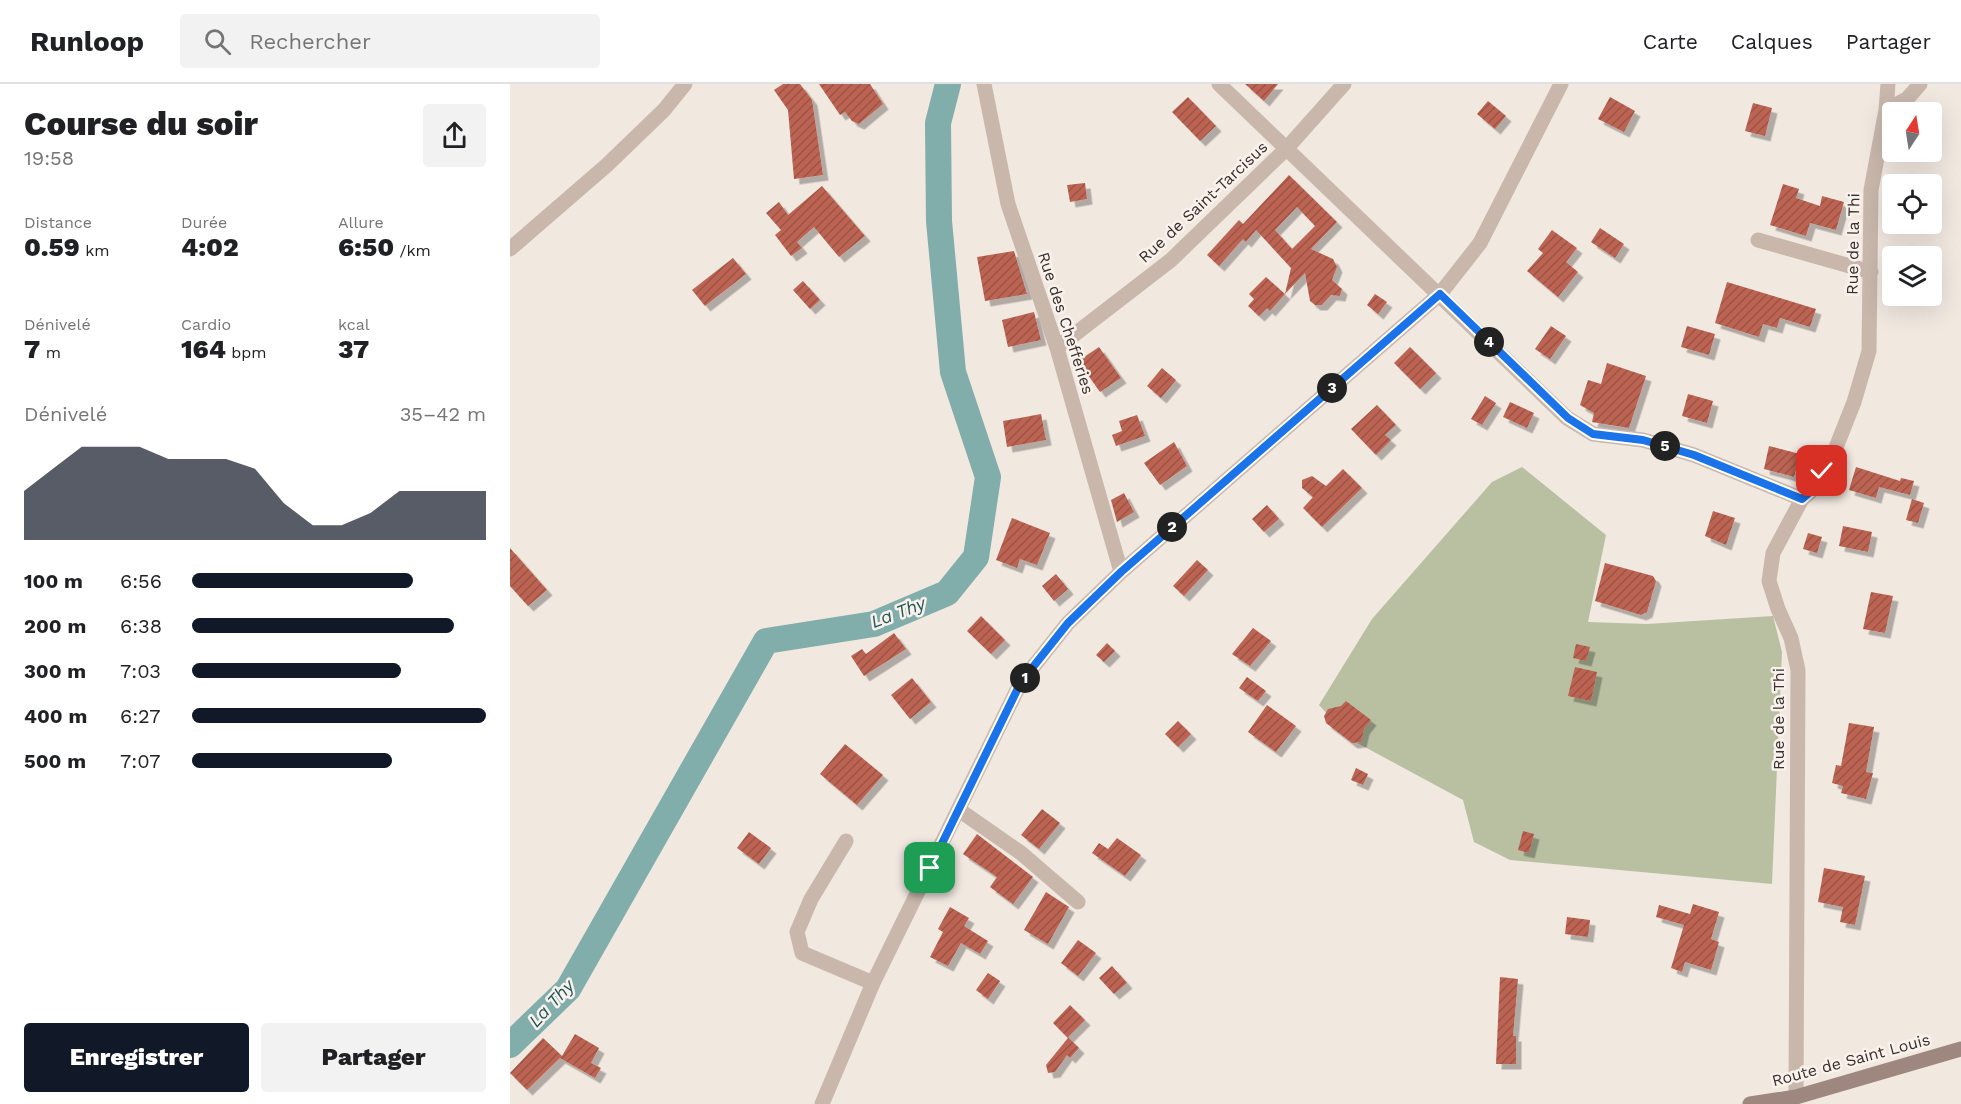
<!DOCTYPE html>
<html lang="fr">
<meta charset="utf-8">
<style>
:root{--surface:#fff;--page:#f2f2f2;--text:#202124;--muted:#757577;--line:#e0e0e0;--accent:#111827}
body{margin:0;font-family:"Work Sans",sans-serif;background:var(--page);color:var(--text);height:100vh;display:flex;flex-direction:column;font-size:22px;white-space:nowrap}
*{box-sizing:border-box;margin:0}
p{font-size:20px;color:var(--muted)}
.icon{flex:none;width:33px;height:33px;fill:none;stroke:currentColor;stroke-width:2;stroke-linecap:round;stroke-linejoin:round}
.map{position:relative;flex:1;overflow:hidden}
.details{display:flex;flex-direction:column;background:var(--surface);width:510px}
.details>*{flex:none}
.needle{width:39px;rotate:12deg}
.controls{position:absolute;left:1372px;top:18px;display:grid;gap:12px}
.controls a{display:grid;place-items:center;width:60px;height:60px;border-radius:6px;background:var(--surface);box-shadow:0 6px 24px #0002;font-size:30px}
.pin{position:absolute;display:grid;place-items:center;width:51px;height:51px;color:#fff;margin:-26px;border-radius:12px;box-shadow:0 3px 9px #0006}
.km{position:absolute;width:30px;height:30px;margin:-15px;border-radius:50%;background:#222;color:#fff;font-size:16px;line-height:30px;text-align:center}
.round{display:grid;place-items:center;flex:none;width:63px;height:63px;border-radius:6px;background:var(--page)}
.headline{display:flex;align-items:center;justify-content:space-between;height:102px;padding:0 24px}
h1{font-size:33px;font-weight:800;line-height:45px}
.figures{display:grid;grid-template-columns:repeat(3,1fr);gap:9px;height:102px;padding:6px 24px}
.figures div{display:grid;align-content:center}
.figures b{font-size:26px;font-weight:800}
.figures small{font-size:16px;font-weight:400}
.figures p{font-size:16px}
.chart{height:168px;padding:12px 24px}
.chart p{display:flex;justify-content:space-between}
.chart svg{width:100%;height:108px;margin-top:6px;fill:var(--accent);opacity:.7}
.button{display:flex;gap:12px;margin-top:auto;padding:12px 24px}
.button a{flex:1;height:69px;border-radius:6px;background:var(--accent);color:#fff;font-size:24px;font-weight:800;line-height:69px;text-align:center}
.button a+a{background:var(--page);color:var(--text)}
ul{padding:0 24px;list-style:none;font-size:20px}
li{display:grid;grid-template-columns:96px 72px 1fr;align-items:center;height:45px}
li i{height:15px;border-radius:8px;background:var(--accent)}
header{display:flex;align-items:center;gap:36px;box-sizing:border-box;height:84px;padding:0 30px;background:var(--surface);border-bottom:2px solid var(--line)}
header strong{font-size:28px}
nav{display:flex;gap:33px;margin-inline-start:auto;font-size:21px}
.search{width:420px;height:54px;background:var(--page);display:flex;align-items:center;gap:15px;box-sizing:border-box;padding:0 21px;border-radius:6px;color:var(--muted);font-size:22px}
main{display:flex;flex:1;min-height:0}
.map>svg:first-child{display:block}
.garden{fill:#b8c0a1}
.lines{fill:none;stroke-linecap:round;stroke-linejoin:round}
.river{stroke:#81adab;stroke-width:26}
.building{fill:url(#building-hatch);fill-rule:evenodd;filter:url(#shadow)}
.street{stroke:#c9b7ac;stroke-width:15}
.secondary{stroke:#9d877e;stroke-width:15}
.route-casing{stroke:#fff;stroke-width:12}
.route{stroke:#1a73e8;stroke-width:8}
.labels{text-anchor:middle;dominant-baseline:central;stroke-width:5;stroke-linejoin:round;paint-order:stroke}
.street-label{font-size:16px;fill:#382e2b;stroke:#f9f2ec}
.water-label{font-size:18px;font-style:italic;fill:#235656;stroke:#f9f2ec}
</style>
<header>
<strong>Runloop</strong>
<div class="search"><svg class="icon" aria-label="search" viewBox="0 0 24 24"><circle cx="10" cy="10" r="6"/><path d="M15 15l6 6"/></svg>Rechercher</div>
<nav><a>Carte</a><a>Calques</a><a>Partager</a></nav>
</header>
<main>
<section class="details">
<div class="headline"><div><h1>Course du soir</h1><p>19:58</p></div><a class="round"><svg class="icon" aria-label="share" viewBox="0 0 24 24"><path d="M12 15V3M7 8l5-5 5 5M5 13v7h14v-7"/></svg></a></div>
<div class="figures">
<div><p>Distance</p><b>0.59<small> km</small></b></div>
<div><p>Durée</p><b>4:02</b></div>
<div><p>Allure</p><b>6:50<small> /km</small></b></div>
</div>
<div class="figures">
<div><p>Dénivelé</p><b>7<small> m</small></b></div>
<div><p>Cardio</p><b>164<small> bpm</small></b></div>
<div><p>kcal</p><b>37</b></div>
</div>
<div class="chart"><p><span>Dénivelé</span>35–42 m</p>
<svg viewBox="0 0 160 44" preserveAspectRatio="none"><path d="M0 44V24L10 15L20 6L30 6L40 6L50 11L60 11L70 11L80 15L90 29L100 38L110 38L120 33L130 24L140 24L150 24L160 24V44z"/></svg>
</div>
<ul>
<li><b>100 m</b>6:56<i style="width:75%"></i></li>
<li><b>200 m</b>6:38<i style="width:89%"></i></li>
<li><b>300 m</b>7:03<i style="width:71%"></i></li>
<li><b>400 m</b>6:27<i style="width:100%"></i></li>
<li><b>500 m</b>7:07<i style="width:68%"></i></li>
</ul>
<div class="button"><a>Enregistrer</a><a>Partager</a></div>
</section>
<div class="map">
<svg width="1451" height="1020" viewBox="0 0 1451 1020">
<defs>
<pattern id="building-hatch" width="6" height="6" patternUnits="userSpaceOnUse" patternTransform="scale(1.5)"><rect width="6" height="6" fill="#bd6452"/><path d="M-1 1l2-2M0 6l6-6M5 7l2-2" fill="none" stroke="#9b5344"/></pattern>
<filter id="shadow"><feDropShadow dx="5.5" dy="5.5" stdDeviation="0" flood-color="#0004"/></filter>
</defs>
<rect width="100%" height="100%" fill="#f1e8e0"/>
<!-- garden -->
<path class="garden" d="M1012 383 1096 451 1078 538 1137 540 1263 532 1272 568 1262 800 1000 776 964 758 953 716 840 655 809 621 862 535 982 398Z"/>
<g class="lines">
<!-- river -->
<path class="river" d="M0 961 58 905 256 557 364 540 437 509 466 473 478 393 443 288 429 137 428 39 438 0"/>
</g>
<!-- building -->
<path class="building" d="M273 0H290L302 16 313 91 284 95 278 26 264 6Z
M309 0H360L373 20 349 40 342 37 335 28 330 31Z
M735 0H768L754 17Z
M678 13 706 42 690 57 662 28Z
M1100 13 1125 27 1114 48 1088 35Z
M978 17 996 32 985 45 967 30Z
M1243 19 1262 24 1255 52 1235 47Z
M779 91 827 138 801 165 823 175 827 183 822 196 832 205 830 212 821 211 812 221H805L800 217 795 189 775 210 781 184 746 146 736 158 733 155 709 182 697 171 729 136 733 140ZM787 123 805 142 782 165 765 146Z
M575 99 577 115 560 118 557 101Z
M1273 100 1289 105 1286 114 1310 122 1312 112 1334 118 1326 146 1300 139 1296 152 1260 141Z
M312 102 355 152 329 173 304 143 287 158 292 164 281 172 265 151 271 146 256 129 269 118 278 131Z
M1090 144 1114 160 1105 174 1081 158Z
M1042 146 1067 164 1056 178 1068 188 1048 213 1017 187 1033 169 1028 165Z
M504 167 517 210 475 217 467 173Z
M223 174 236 190 195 222 182 206Z
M756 193 775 210 760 227 757 224 749 232 738 222 744 215 739 210Z
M293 197 310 216 300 225 283 206Z
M1217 198 1306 225 1300 243 1270 234 1267 244 1253 240 1249 253 1205 239Z
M865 210 877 218 868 230 857 221Z
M524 228 531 256 498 263 492 236Z
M1041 242 1056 252 1040 275 1025 265Z
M1177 242 1205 250 1199 271 1171 263Z
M589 263 611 294 590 308 568 277Z
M900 263 926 289 910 305 884 279Z
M1097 279 1136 292 1119 344 1082 338 1084 329 1070 321 1078 296 1091 300Z
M652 284 666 296 651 314 637 302Z
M1178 310 1203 317 1197 339 1172 332Z
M975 312 986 319 972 341 961 335Z
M1000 318 1024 329 1017 344 993 333Z
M867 321 886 341 875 351 881 356 866 371 841 345Z
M531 330 536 356 497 363 493 337Z
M627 331 635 352 606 362 602 351 612 347 609 337Z
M664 358 677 382 650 401 634 379Z
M1259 362 1290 370 1284 393 1254 385Z
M1346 383 1390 397 1391 394 1404 397 1400 411 1369 403 1366 414 1339 406Z
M833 385 852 404 812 443 793 424 803 413 792 404V396L802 392 816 402Z
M614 409 624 428 607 438 601 416Z
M1402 415 1414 419 1408 439 1396 436Z
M757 421 769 435 754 448 742 435Z
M1203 427 1225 434 1216 461 1195 452Z
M502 434 540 449 527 481 510 475 507 484 486 476Z
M1333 442 1362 448 1358 468 1329 462Z
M1298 449 1312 453 1307 469 1293 465Z
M0 464 37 506 18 522 0 502Z
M687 476 698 486 674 512 663 502Z
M1095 479 1143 492 1146 497 1137 528 1131 531 1085 517Z
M546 490 558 505 544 517 532 502Z
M1361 508 1383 512 1375 549 1353 545Z
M471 532 495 556 481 570 457 547Z
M743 544 761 557 740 582 722 570Z
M384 549 396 565 354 592 341 572 352 565 356 570Z
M597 559 605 567 594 578 586 571Z
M1066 560 1080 563 1076 577 1063 574Z
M1065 583 1087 588 1081 617 1058 612Z
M737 593 756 607 748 617 729 604Z
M402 594 421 618 400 635 381 611Z
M836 617 861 636 854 645 851 658 842 659 816 639 814 632 818 625 831 622Z
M757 621 786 642 766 668 738 648Z
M668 637 681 650 668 663 655 650Z
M1339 639 1364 643 1356 688 1363 689 1356 715 1331 709 1333 702 1322 699 1326 681 1331 682Z
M335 660 373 691 347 721 310 690Z
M846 684 858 690 853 701 841 696Z
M532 725 550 739 529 765 511 751Z
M1013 747 1024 750 1019 769 1008 766Z
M239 748 261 764 249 780 227 764Z
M467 750 523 793 503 820 480 803 487 793 453 770Z
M607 754 631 771 615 792 582 769 589 759 598 765Z
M1314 784 1355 792 1345 841 1330 838 1333 823 1308 818Z
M536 808 559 823 538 860 514 846Z
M1183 820 1209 828 1201 855 1209 858 1201 886 1175 878 1172 888 1161 884 1174 841 1146 833 1149 821 1180 830Z
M440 823 459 834 454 842 478 857 470 870 451 859 438 882 420 873 433 848 428 845Z
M1057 833 1080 836 1078 853 1055 850Z
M568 856 586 869 568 892 551 879Z
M602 882 617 899 604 910 589 894Z
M478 889 490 897 478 915 466 906Z
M990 893 1008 895 1003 952H1006V980H986Z
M560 921 575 936 558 953 569 964 560 974 557 971 545 988 538 989 536 981 558 954 543 939Z
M65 950 89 964 81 979 91 984 85 994 50 974 52 972 17 1006 0 989 33 954 52 972Z"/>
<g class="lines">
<!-- street -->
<path class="street" d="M474 0 498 120 547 264 611 488
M709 0 1057 334 1083 350 1133 356 1184 371 1292 415
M1376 26 1397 15 1410 0
M1248 156 1361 188
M0 165 97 81 154 26 175 0
M547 264 661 176 777 64 834 0
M449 726 511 769 568 818
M336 757 301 815 287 848 292 869 363 899
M1286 1013 1288 586 1281 554 1268 525 1259 497 1263 469 1292 415 1300 408 1323 371 1344 318 1359 267 1361 106 1376 26 1378 0
M312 1020 363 899 511 598 558 539 611 488 930 210 970 159 1051 0"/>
<!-- secondary -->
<path class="secondary" d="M1240 1020 1286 1013 1451 965"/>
</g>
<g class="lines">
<!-- route casing -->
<g class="route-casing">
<path id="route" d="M420 784 511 598 558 539 611 488 930 210 1058 334 1083 350 1133 356 1184 371 1292 415 1300 408 1312 387"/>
</g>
<!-- route -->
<use href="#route" class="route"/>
</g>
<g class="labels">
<!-- street labels -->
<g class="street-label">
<text transform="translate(693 118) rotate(-43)">Rue de Saint-Tarcisus</text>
<text transform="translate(1343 160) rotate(-89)">Rue de la Thi</text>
<text transform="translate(556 239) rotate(72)">Rue des Chefferies</text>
<text transform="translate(1268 635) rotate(-90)">Rue de la Thi</text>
<text transform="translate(1341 976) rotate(-15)">Route de Saint Louis</text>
</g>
<!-- water labels -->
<g class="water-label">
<text transform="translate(388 528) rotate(-21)">La Thy</text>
<text transform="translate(41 919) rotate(-47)">La Thy</text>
</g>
</g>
</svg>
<div class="controls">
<a><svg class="needle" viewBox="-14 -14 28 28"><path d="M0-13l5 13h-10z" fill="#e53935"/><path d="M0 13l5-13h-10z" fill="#757577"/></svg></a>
<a><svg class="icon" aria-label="locate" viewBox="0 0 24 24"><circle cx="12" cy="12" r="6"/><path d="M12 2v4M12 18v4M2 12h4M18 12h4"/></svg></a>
<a><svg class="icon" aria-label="layers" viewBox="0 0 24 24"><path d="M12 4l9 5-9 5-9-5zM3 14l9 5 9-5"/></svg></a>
</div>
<div class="pin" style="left:420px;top:784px;background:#1e9e55"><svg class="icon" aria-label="arrive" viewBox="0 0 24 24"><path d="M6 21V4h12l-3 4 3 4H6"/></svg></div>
<div class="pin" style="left:1312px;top:387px;background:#d93025"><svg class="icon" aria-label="check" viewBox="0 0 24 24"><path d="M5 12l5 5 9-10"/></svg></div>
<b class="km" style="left:515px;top:594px">1</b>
<b class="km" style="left:662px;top:443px">2</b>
<b class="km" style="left:822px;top:304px">3</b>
<b class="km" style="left:979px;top:258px">4</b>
<b class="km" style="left:1155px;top:362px">5</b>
</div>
</main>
